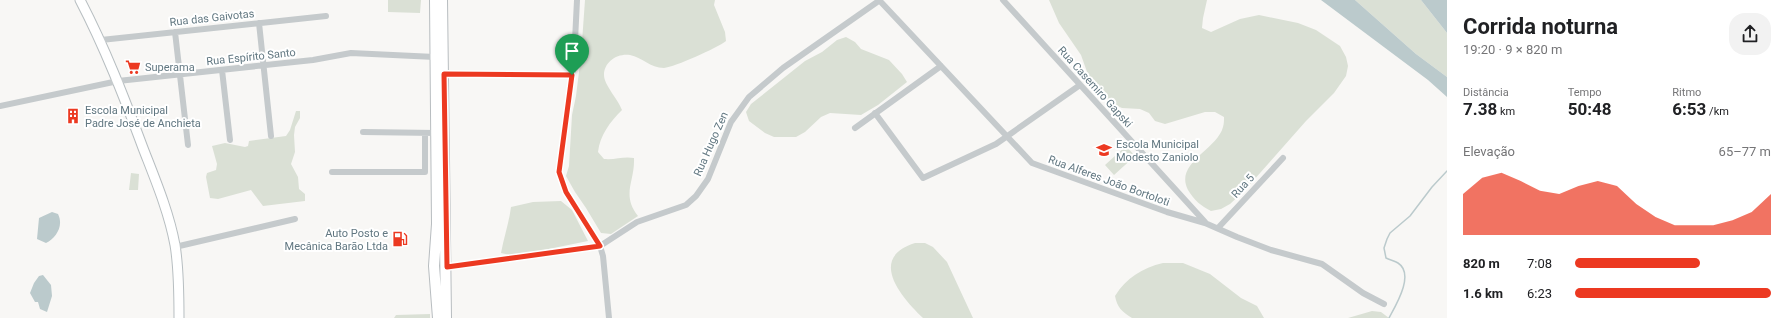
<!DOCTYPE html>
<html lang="pt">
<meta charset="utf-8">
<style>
:root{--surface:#fff;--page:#f2f2f2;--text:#202124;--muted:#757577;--accent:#ec3921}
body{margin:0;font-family:Roboto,sans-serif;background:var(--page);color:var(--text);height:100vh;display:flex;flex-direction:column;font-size:15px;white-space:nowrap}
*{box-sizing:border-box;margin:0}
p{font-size:13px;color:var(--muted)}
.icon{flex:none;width:22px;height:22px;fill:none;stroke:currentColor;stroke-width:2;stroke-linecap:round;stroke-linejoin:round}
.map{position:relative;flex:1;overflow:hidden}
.sheet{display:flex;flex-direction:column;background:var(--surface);width:340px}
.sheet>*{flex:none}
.pin{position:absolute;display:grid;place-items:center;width:34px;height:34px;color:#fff;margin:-41px -17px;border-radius:50% 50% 50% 0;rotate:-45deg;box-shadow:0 0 4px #0007}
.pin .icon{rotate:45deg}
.round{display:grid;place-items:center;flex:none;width:42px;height:42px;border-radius:16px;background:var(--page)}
.head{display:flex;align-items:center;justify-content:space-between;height:68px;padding:0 16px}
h1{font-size:22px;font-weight:700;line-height:30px}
.stats{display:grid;grid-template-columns:repeat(3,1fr);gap:6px;height:68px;padding:4px 16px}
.stats div{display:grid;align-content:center}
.stats b{font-size:17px;font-weight:700}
.stats small{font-size:11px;font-weight:400}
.stats p{font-size:11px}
.chart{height:112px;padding:8px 16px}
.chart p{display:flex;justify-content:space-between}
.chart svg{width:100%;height:72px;margin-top:4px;fill:var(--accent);opacity:.7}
ul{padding:0 16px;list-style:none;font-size:13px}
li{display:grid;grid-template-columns:64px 48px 1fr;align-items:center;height:30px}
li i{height:10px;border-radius:5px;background:var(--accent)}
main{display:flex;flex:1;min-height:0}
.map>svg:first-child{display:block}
.green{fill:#dae0d5}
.water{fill:#bbcacc}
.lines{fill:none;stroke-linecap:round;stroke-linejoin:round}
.stream{stroke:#bbcacc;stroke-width:1.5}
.secondary-casing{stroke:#b7bec1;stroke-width:11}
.primary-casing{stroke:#b8bdc0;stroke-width:12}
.street{stroke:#c5cacc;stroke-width:6}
.secondary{stroke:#fff;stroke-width:9}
.primary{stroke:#fff;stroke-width:10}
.route-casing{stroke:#fff;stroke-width:8}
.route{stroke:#ec3921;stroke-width:5}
.labels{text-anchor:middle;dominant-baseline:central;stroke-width:4;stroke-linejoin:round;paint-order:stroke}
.street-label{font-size:11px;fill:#617781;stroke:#fff}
.poi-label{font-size:11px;fill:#617781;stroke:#fff;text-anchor:start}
</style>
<main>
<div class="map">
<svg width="1447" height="318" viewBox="0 0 1447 318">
<rect width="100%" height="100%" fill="#f8f7f5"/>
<!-- green -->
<path class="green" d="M388 0H421L420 13 388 12Z
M585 0H715L714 5 725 32 726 41C717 48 675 67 664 68 650 68 642 57 630 55 617 53 604 62 604 75 604 85 618 99 622 110 610 122 600 135 598 152L604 159C616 160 623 156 634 158 635 182 621 194 638 216L611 234 601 233 586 208 575 192 566 176 569 166 572 115 576 96 581 56Z
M1049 0H1207L1203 18 1202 28 1211 32 1240 19 1259 15 1298 23 1316 30 1340 46 1346 57 1348 66 1346 76 1334 93 1306 121 1245 190 1230 204 1221 209 1211 211C1201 206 1194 200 1188 190 1174 163 1217 150 1223 127 1224 124 1224 120 1224 117L1215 112H1205L1165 124 1155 121 1149 113 1140 109 1122 108 1113 104 1105 98 1091 83 1081 55 1059 23Z
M1355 0H1421L1447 33V77L1416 54Z
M846 37 855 42 861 49 889 60 902 74 907 82 878 105 861 115 830 113 821 117 805 132 796 137H774L765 133 749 121 746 112 751 104 805 61 822 52 837 40Z
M296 111H300V118L295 127 294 135 295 152 291 164 298 177 299 189 305 194V201L263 206 251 190 218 199 210 198 206 177 207 173 216 170 217 164 212 146 225 143 245 147 248 146 249 141 286 136 290 130Z
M1126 146 1135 156 1114 175 1105 165Z
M131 173 139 174 138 190H129Z
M561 201 572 210 588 241 514 256 501 253C504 237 509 223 511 207L533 202Z
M915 243H925L933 247 947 262 973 318H923C902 298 867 258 915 243Z
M1163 263H1183L1210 274 1241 298 1257 306 1264 318H1132C1122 312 1117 307 1115 296 1126 278 1142 268 1163 263Z
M1372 311 1381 312 1389 318H1348Z
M430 314V318H394L396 315Z"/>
<!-- water -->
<path class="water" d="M1321 0H1355L1416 54 1447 77V97L1428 80Z
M1421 0H1447V33Z
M52 212 58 214C64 226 56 238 46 243L37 239 39 218Z
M43 275 51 285 52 296 47 312 40 309 38 302H35L30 293 34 283 39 276Z"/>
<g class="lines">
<!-- stream -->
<path class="stream" d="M1389 318C1396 305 1415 274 1398 263 1395 261 1390 260 1386 258L1384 248 1387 239 1390 233 1410 216 1432 187 1447 171"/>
<!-- secondary casing -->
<g class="secondary-casing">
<path id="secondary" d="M80 0C105 48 124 97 143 148 155 179 169 212 175 245 179 269 179 294 179 318"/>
</g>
<!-- primary casing -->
<g class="primary-casing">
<path id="primary" d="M435 0 437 224 434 266 438 318
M442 0 446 318"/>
</g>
<!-- street -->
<path class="street" d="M577 0 574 61 559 173 566 192 600 246 603 256 609 318
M879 0 1032 163 1167 212 1205 223 1237 237 1271 250 1322 264 1363 293 1384 304
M1003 0 1205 222
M259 23 271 136
M175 32 188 145
M101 40 326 16
M222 70 230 140
M444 74 572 75
M0 106 118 81 313 60 351 53 435 57
M875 113 923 178 996 144 1080 85
M855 128 941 66
M363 132 436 133
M332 172H425V133
M1218 228 1283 158
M175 247 295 219
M447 267 600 246 637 222 686 205 696 196 708 179 731 122 749 97 783 68 880 0"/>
<!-- secondary -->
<use href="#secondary" class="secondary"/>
<!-- primary -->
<use href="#primary" class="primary"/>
</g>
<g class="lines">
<!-- route casing -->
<g class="route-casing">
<path id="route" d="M444 74 572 75 559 172 566 192 600 246 447 267Z"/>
</g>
<!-- route -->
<use href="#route" class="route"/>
</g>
<!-- icons -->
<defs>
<g id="supermarket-bare" transform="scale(1.2)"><path d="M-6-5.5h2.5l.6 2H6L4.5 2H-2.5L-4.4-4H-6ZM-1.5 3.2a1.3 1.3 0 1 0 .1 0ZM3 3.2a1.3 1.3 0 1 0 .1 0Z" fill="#ec3921" stroke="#fff" stroke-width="2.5" paint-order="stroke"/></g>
<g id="building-bare" transform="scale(1.2)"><path d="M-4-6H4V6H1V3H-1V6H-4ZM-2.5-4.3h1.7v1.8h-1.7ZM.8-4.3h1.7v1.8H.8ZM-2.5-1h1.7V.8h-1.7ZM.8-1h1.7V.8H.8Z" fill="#ec3921" stroke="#fff" stroke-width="2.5" paint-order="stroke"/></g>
<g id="school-bare" transform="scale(1.2)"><path d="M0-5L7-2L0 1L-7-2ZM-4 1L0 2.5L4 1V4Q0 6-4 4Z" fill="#ec3921" stroke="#fff" stroke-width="2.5" paint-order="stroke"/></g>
<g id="fuel-bare" transform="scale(1.2)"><path d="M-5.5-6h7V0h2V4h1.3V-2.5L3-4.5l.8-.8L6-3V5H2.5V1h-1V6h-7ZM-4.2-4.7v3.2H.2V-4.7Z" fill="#ec3921" stroke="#fff" stroke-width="2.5" paint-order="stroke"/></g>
</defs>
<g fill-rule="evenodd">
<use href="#supermarket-bare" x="133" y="67"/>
<use href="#building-bare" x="73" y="116"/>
<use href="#school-bare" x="1104" y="150"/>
<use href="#fuel-bare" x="400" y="239"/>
</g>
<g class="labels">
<!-- street labels -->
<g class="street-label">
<text transform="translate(212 18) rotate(-6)">Rua das Gaivotas</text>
<text transform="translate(251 57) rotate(-6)">Rua Espírito Santo</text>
<text transform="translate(1095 87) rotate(48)">Rua Casemiro Gapski</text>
<text transform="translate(711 144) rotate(-66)">Rua Hugo Zen</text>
<text transform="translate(1109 181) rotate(20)">Rua Alferes João Bortoloti</text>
<text transform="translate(1243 186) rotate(-48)">Rua 5</text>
</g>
<!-- poi labels -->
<g class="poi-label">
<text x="145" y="67">Superama</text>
<text x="85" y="110">Escola Municipal<tspan x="85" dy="13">Padre José de Anchieta</tspan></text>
<text x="1116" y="144">Escola Municipal<tspan x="1116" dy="13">Modesto Zaniolo</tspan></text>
<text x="388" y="233" text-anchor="end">Auto Posto e<tspan x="388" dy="13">Mecânica Barão Ltda</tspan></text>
</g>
</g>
</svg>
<div class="pin" style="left:572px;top:75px;background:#1e9e55"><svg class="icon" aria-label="arrive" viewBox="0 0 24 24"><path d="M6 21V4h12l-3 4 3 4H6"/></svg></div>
</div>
<section class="sheet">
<div class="head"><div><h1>Corrida noturna</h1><p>19:20 · 9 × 820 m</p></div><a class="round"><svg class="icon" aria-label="share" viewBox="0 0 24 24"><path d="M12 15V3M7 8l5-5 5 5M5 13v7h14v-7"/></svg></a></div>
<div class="stats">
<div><p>Distância</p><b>7.38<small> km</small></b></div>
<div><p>Tempo</p><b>50:48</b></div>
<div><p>Ritmo</p><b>6:53<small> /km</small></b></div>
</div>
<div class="chart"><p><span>Elevação</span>65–77 m</p>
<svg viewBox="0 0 160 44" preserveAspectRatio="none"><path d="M0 44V19L10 9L20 6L30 11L40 17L50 19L60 14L70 11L80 14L90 25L100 33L110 38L120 38L130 38L140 35L150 30L160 19V44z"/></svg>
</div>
<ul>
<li><b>820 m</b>7:08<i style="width:64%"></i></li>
<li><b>1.6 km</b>6:23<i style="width:100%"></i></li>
</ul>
</section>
</main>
